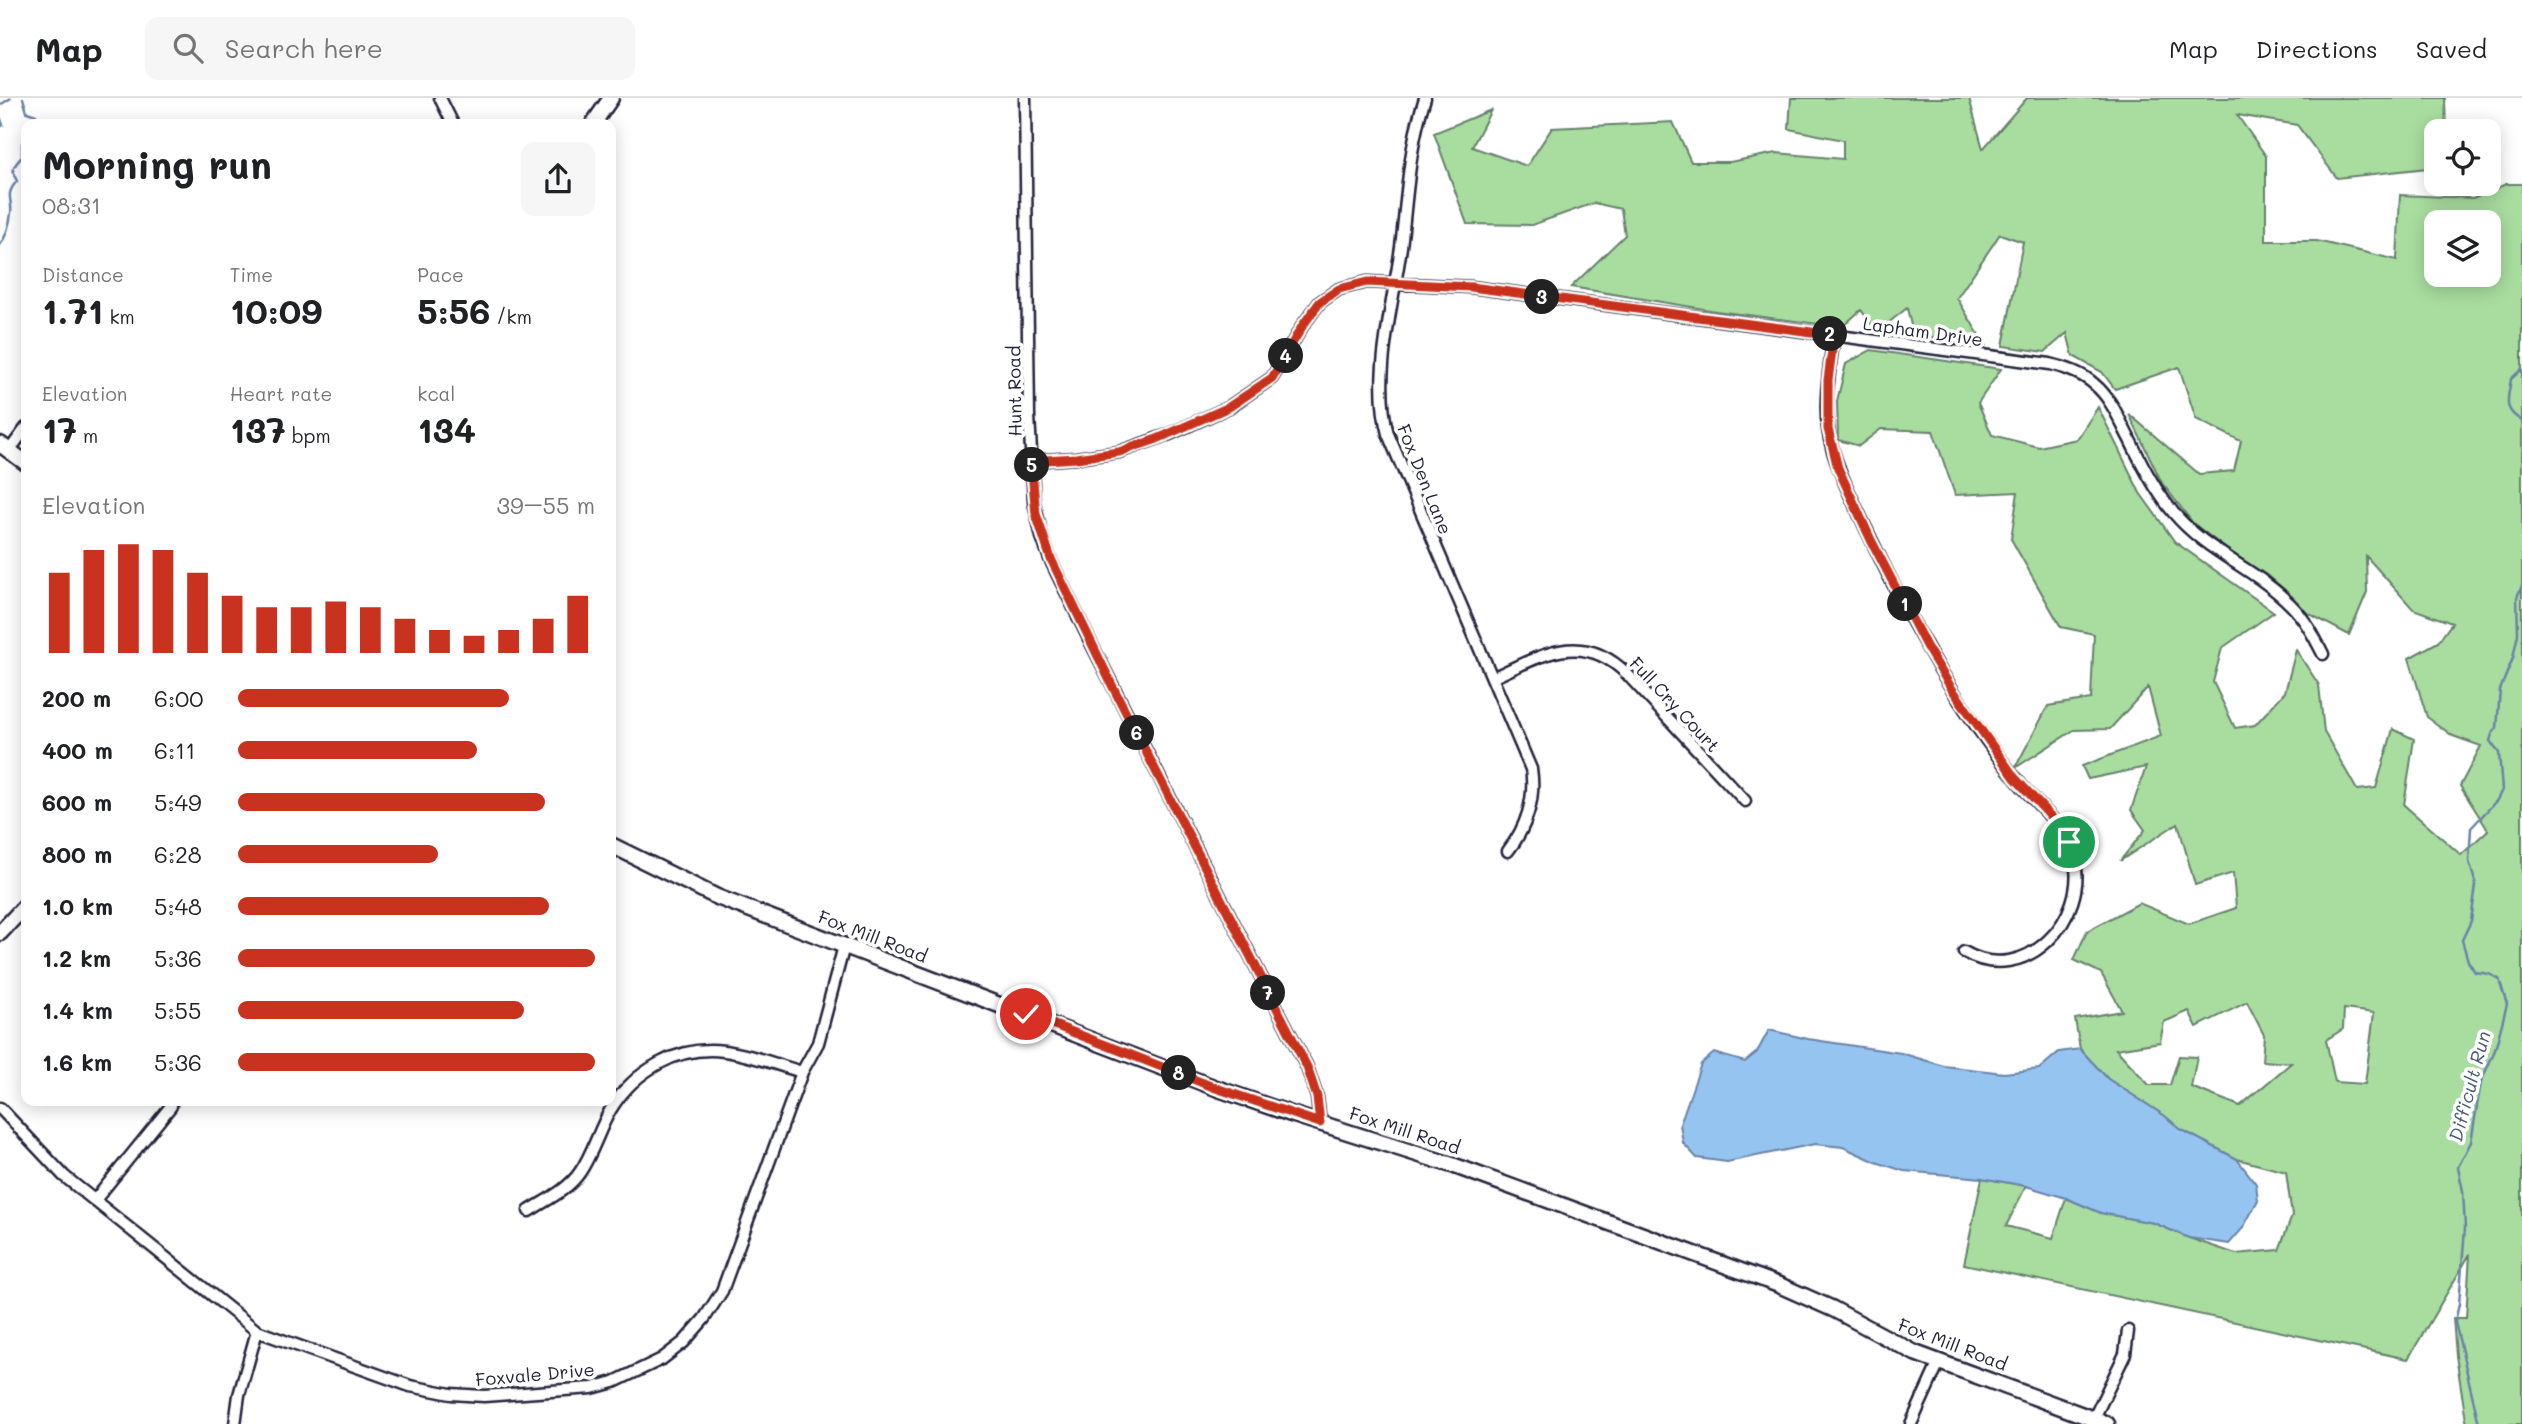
<!DOCTYPE html>
<meta charset="utf-8">
<style>
:root{--surface:#fff;--page:#f6f6f6;--text:#202124;--muted:#757577;--line:#e0e0e0;--accent:#c8321e}
body{margin:0;font-family:Mali,sans-serif;background:var(--page);color:var(--text);height:100vh;display:flex;flex-direction:column;font-size:26px;white-space:nowrap}
*{box-sizing:border-box;margin:0}
p{font-size:23px;color:var(--muted)}
.icon{flex:none;width:38px;height:38px;fill:none;stroke:currentColor;stroke-width:2;stroke-linecap:round;stroke-linejoin:round}
.map{position:relative;flex:1;overflow:hidden}
.side{position:absolute;left:21px;top:21px;width:595px;height:987px;display:flex;flex-direction:column;background:var(--surface);border-radius:14px;box-shadow:0 4px 18px #0003}
.side>*{flex:none}
.buttons{position:absolute;left:2424px;top:21px;display:grid;gap:14px}
.buttons a{display:grid;place-items:center;width:77px;height:77px;border-radius:14px;background:var(--surface);box-shadow:0 4px 18px #0003;font-size:35px}
.pin{position:absolute;display:grid;place-items:center;width:60px;height:60px;color:#fff;margin:-30px;border:4px solid #fff;border-radius:50%;box-shadow:0 2px 7px #0007}
.km{position:absolute;width:35px;height:35px;margin:-18px;border-radius:50%;background:#222;color:#fff;font-size:19px;line-height:35px;text-align:center}
.round{display:grid;place-items:center;flex:none;width:74px;height:74px;border-radius:14px;background:var(--page)}
.overview{display:flex;align-items:center;justify-content:space-between;height:119px;padding:0 21px}
h1{font-size:38px;font-weight:700;line-height:52px}
.figures{display:grid;grid-template-columns:repeat(3,1fr);gap:10px;height:119px;padding:7px 21px}
.figures div{display:grid;align-content:center}
.figures b{font-size:35px;font-weight:700}
.figures small{font-size:19px;font-weight:400}
.figures p{font-size:19px}
.chart{height:196px;padding:14px 21px}
.chart p{display:flex;justify-content:space-between}
.chart svg{width:100%;height:126px;margin-top:7px;stroke:var(--accent);stroke-width:6}
ul{padding:0 21px;list-style:none;font-size:23px}
li{display:grid;grid-template-columns:112px 84px 1fr;align-items:center;height:52px}
li i{height:18px;border-radius:9px;background:var(--accent)}
header{display:flex;align-items:center;gap:42px;box-sizing:border-box;height:98px;padding:0 35px;background:var(--surface);border-bottom:2px solid var(--line)}
header strong{font-size:33px}
nav{display:flex;gap:38px;margin-inline-start:auto;font-size:24px}
.search{width:490px;height:63px;background:var(--page);display:flex;align-items:center;gap:18px;box-sizing:border-box;padding:0 24px;border-radius:14px;color:var(--muted);font-size:26px}
.map>svg:first-child{display:block}
.green{fill:#a9dd9f;stroke:#66806d;stroke-width:2;fill-rule:evenodd}
.water{fill:#96c4f0;stroke:#6883a8;stroke-width:2}
.lines{fill:none;stroke-linecap:round;stroke-linejoin:round}
.stream{stroke:#6883a8;stroke-width:2.5}
.minor-casing{stroke:#22223b;stroke-width:15}
.secondary-casing{stroke:#22223b;stroke-width:19}
.minor{stroke:#fff;stroke-width:10}
.secondary{stroke:#fff;stroke-width:14}
.route-casing{stroke:#fff;stroke-width:14}
.route{stroke:#c8321e;stroke-width:9}
.labels{text-anchor:middle;dominant-baseline:central;stroke-width:7;stroke-linejoin:round;paint-order:stroke}
.street-label{font-size:18px;fill:#22223b;stroke:#fff}
.water-label{font-size:19px;font-style:italic;fill:#4b5b7a;stroke:#fff}
</style>
<header>
<strong>Map</strong>
<div class="search"><svg class="icon" aria-label="search" viewBox="0 0 24 24"><circle cx="10" cy="10" r="6"/><path d="M15 15l6 6"/></svg>Search here</div>
<nav><a>Map</a><a>Directions</a><a>Saved</a></nav>
</header>
<div class="map">
<svg width="2522" height="1326" viewBox="0 0 2522 1326">
<rect width="100%" height="100%" fill="#fff"/>
<filter id="ink" filterUnits="userSpaceOnUse"><feTurbulence type="fractalNoise" baseFrequency=".0143" numOctaves="2"/><feDisplacementMap in="SourceGraphic" scale="14" xChannelSelector="R" yChannelSelector="G"/><feConvolveMatrix kernelMatrix="1 2 1 2 8 2 1 2 1" color-interpolation-filters="sRGB"/></filter>
<g filter="url(#ink)">
<!-- green -->
<path class="green" d="M1791 0H1969L1983 51 2027 0H2445L2446 33H2436V69L2337 80 2297 27 2237 17 2266 58V143H2317L2397 162 2400 97 2473 100 2506 86H2522V1326H2468L2466 1322 2456 1258 2453 1220H2466L2470 1156 2408 1261 1964 1166 1982 1080 2026 1088 2006 1128 2053 1140 2066 1100 2101 1115 2154 1125 2189 1140 2236 1156 2279 1152 2292 1118 2286 1074 2237 1061 2180 1031 2165 1018 2108 981 2080 951 2075 921 2122 913 2101 875 2074 862 2087 833 2139 805 2189 826 2236 810 2233 775 2195 787 2178 725 2120 763 2145 732 2131 712 2146 669 2088 681 2082 668 2161 638 2148 589 2110 631 2074 632 2015 670 2048 608 2091 601 2094 536 2061 529 2011 441 2018 394 1955 397 1933 333 1881 331 1859 348 1838 342 1837 303 1846 266 1871 252 2001 271 1978 305 1992 337 2039 349 2077 341 2098 309 2140 395 2175 444 2274 514 2222 550 2213 584 2235 630 2255 627 2285 594 2296 552 2319 587 2324 634 2357 692 2376 690 2393 631 2414 641 2404 707 2461 757 2488 732 2460 688 2481 648 2453 638 2427 619 2409 560 2438 544 2452 525 2413 511 2366 458 2367 494 2349 537 2306 514 2271 480 2230 454 2193 425 2162 385 2129 316 2199 376 2234 373 2241 343 2196 321 2179 269 2115 291 2102 274 2073 258 2067 235 2045 254 2003 248 2023 144 2000 136 1957 200 1985 247 1913 236 1907 210 1877 234 1861 212 1842 229 1716 213 1571 189 1625 137 1621 111 1594 105 1532 127 1467 126 1434 35 1491 12 1472 49 1527 68 1552 30 1673 24 1691 64H1730L1776 55 1843 61V42L1789 31ZM2436 124H2488V177H2436ZM2247 904 2264 937 2262 963 2291 965 2240 1008 2191 989 2197 959 2179 958 2170 987H2149L2116 951 2160 944 2164 924 2189 913 2197 929ZM2344 911 2374 915 2365 986 2335 984 2326 942 2343 931Z"/>
<!-- water -->
<path class="water" d="M1769 932 1808 941 1901 955 1944 968 2004 975 2039 971 2059 954 2080 951 2108 981 2165 1018 2180 1031 2237 1061 2256 1086 2258 1102 2243 1130 2229 1146 2189 1140 2154 1125 2101 1115 2066 1100 2026 1088 1982 1080 1904 1073 1876 1064 1843 1049 1815 1046 1727 1064 1697 1060 1683 1045 1680 1026 1701 966 1714 955 1745 964 1757 954Z"/>
<g class="lines">
<!-- stream -->
<path class="stream" d="M23 0 27 14 36 17 33 26
M0 7 11 0
M0 19 3 27 0 29
M0 147C6 139 10 125 11 115 13 101 4 98 17 83 11 72 13 68 22 59V45L26 41
M2522 271 2511 281C2508 302 2502 311 2522 323
M2479 1326 2455 1224 2459 1206 2465 1130 2463 1093 2458 1069 2471 1044 2481 984 2495 952 2507 906 2499 881 2489 876 2475 874 2468 863 2462 842 2471 823 2476 787 2469 763 2471 730 2497 702 2502 692 2499 655 2490 643 2492 636 2497 630 2500 592 2513 560 2518 536 2517 499 2522 488"/>
<!-- minor casing -->
<g class="minor-casing">
<path id="minor" d="M440 0 453 26
M1025 0 1029 318 1034 404 1042 439 1050 461 1090 543 1307 969 1317 999 1320 1025
M1425 0C1409 47 1407 100 1401 149 1393 208 1372 278 1388 336L1531 671C1536 701 1526 730 1508 753
M1834 237C1830 268 1824 300 1828 331 1833 363 1848 392 1861 420 1899 501 1941 582 1995 654 2006 668 2016 682 2028 695 2046 715 2067 731 2074 758 2090 820 2025 890 1964 854
M9 353 26 330
M1031 363 1076 360 1119 354 1170 336 1229 309 1272 280 1303 227 1320 204 1339 191 1367 184 1471 189 2050 266C2066 270 2082 275 2094 286 2111 300 2119 321 2129 340 2142 366 2154 391 2173 414 2207 455 2255 470 2291 507 2305 521 2314 538 2323 556
M1492 580C1541 558 1581 531 1626 575L1745 703
M0 1010 64 1078 257 1233 410 1288 451 1296 484 1298 592 1290 614 1284 662 1261 684 1244 704 1221 722 1193 802 974 818 945 844 848
M95 1102 171 1008
M529 1113C546 1102 568 1092 580 1074 593 1055 599 1031 611 1011 634 973 678 947 724 953 750 956 777 967 802 974
M2094 1320 2125 1256 2128 1233
M235 1326 239 1297 257 1233
M1911 1326 1939 1264"/>
</g>
<!-- secondary casing -->
<g class="secondary-casing">
<path id="secondary" d="M593 26 611 0
M0 346 26 365
M611 747 717 799 1216 990 1291 1016 1455 1068 1779 1187 1833 1211 1915 1255 2107 1326
M0 835 26 807"/>
</g>
<!-- minor -->
<use href="#minor" class="minor"/>
<!-- secondary -->
<use href="#secondary" class="secondary"/>
</g>
</g>
<g class="lines" filter="url(#ink)">
<!-- route casing -->
<g class="route-casing">
<path id="route" d="M1026 916 1216 990 1320 1025 1317 999 1307 969 1112 587 1051 461 1036 416 1031 363 1076 360 1119 354 1157 341 1229 309 1272 280 1303 227 1320 204 1339 191 1367 184 1471 189 1834 237 1828 282V331L1838 370 1871 442 1926 548 1952 591 2015 680 2054 722 2069 744"/>
</g>
<!-- route -->
<use href="#route" class="route"/>
</g>
<g class="labels">
<!-- street labels -->
<g class="street-label">
<text transform="translate(1923 233) rotate(8)">Lapham Drive</text>
<text transform="translate(1014 293) rotate(-91)">Hunt Road</text>
<text transform="translate(1425 381) rotate(68)">Fox Den Lane</text>
<text transform="translate(1675 606) rotate(47)">Full Cry Court</text>
<text transform="translate(873 838) rotate(21)">Fox Mill Road</text>
<text transform="translate(1405 1032) rotate(18)">Fox Mill Road</text>
<text transform="translate(1953 1246) rotate(21)">Fox Mill Road</text>
<text transform="translate(535 1276) rotate(-5)">Foxvale Drive</text>
</g>
<!-- water labels -->
<g class="water-label">
<text transform="translate(2469 988) rotate(-75)">Difficult Run</text>
</g>
</g>
</svg>
<div class="buttons">
<a><svg class="icon" aria-label="locate" viewBox="0 0 24 24"><circle cx="12" cy="12" r="6"/><path d="M12 2v4M12 18v4M2 12h4M18 12h4"/></svg></a>
<a><svg class="icon" aria-label="layers" viewBox="0 0 24 24"><path d="M12 4l9 5-9 5-9-5zM3 14l9 5 9-5"/></svg></a>
</div>
<div class="pin" style="left:2069px;top:744px;background:#1e9e55"><svg class="icon" aria-label="arrive" viewBox="0 0 24 24"><path d="M6 21V4h12l-3 4 3 4H6"/></svg></div>
<div class="pin" style="left:1026px;top:916px;background:#d93025"><svg class="icon" aria-label="check" viewBox="0 0 24 24"><path d="M5 12l5 5 9-10"/></svg></div>
<b class="km" style="left:1905px;top:506px">1</b>
<b class="km" style="left:1830px;top:236px">2</b>
<b class="km" style="left:1542px;top:199px">3</b>
<b class="km" style="left:1286px;top:258px">4</b>
<b class="km" style="left:1032px;top:367px">5</b>
<b class="km" style="left:1137px;top:635px">6</b>
<b class="km" style="left:1268px;top:895px">7</b>
<b class="km" style="left:1179px;top:975px">8</b>
<section class="side">
<div class="overview"><div><h1>Morning run</h1><p>08:31</p></div><a class="round"><svg class="icon" aria-label="share" viewBox="0 0 24 24"><path d="M12 15V3M7 8l5-5 5 5M5 13v7h14v-7"/></svg></a></div>
<div class="figures">
<div><p>Distance</p><b>1.71<small> km</small></b></div>
<div><p>Time</p><b>10:09</b></div>
<div><p>Pace</p><b>5:56<small> /km</small></b></div>
</div>
<div class="figures">
<div><p>Elevation</p><b>17<small> m</small></b></div>
<div><p>Heart rate</p><b>137<small> bpm</small></b></div>
<div><p>kcal</p><b>134</b></div>
</div>
<div class="chart"><p><span>Elevation</span>39–55 m</p>
<svg viewBox="0 0 160 44" preserveAspectRatio="none"><path d="M5 44V16M15 44V8M25 44V6M35 44V8M45 44V16M55 44V24M65 44V28M75 44V28M85 44V26M95 44V28M105 44V32M115 44V36M125 44V38M135 44V36M145 44V32M155 44V24"/></svg>
</div>
<ul>
<li><b>200 m</b>6:00<i style="width:76%"></i></li>
<li><b>400 m</b>6:11<i style="width:67%"></i></li>
<li><b>600 m</b>5:49<i style="width:86%"></i></li>
<li><b>800 m</b>6:28<i style="width:56%"></i></li>
<li><b>1.0 km</b>5:48<i style="width:87%"></i></li>
<li><b>1.2 km</b>5:36<i style="width:100%"></i></li>
<li><b>1.4 km</b>5:55<i style="width:80%"></i></li>
<li><b>1.6 km</b>5:36<i style="width:100%"></i></li>
</ul>
</section>
</div>
